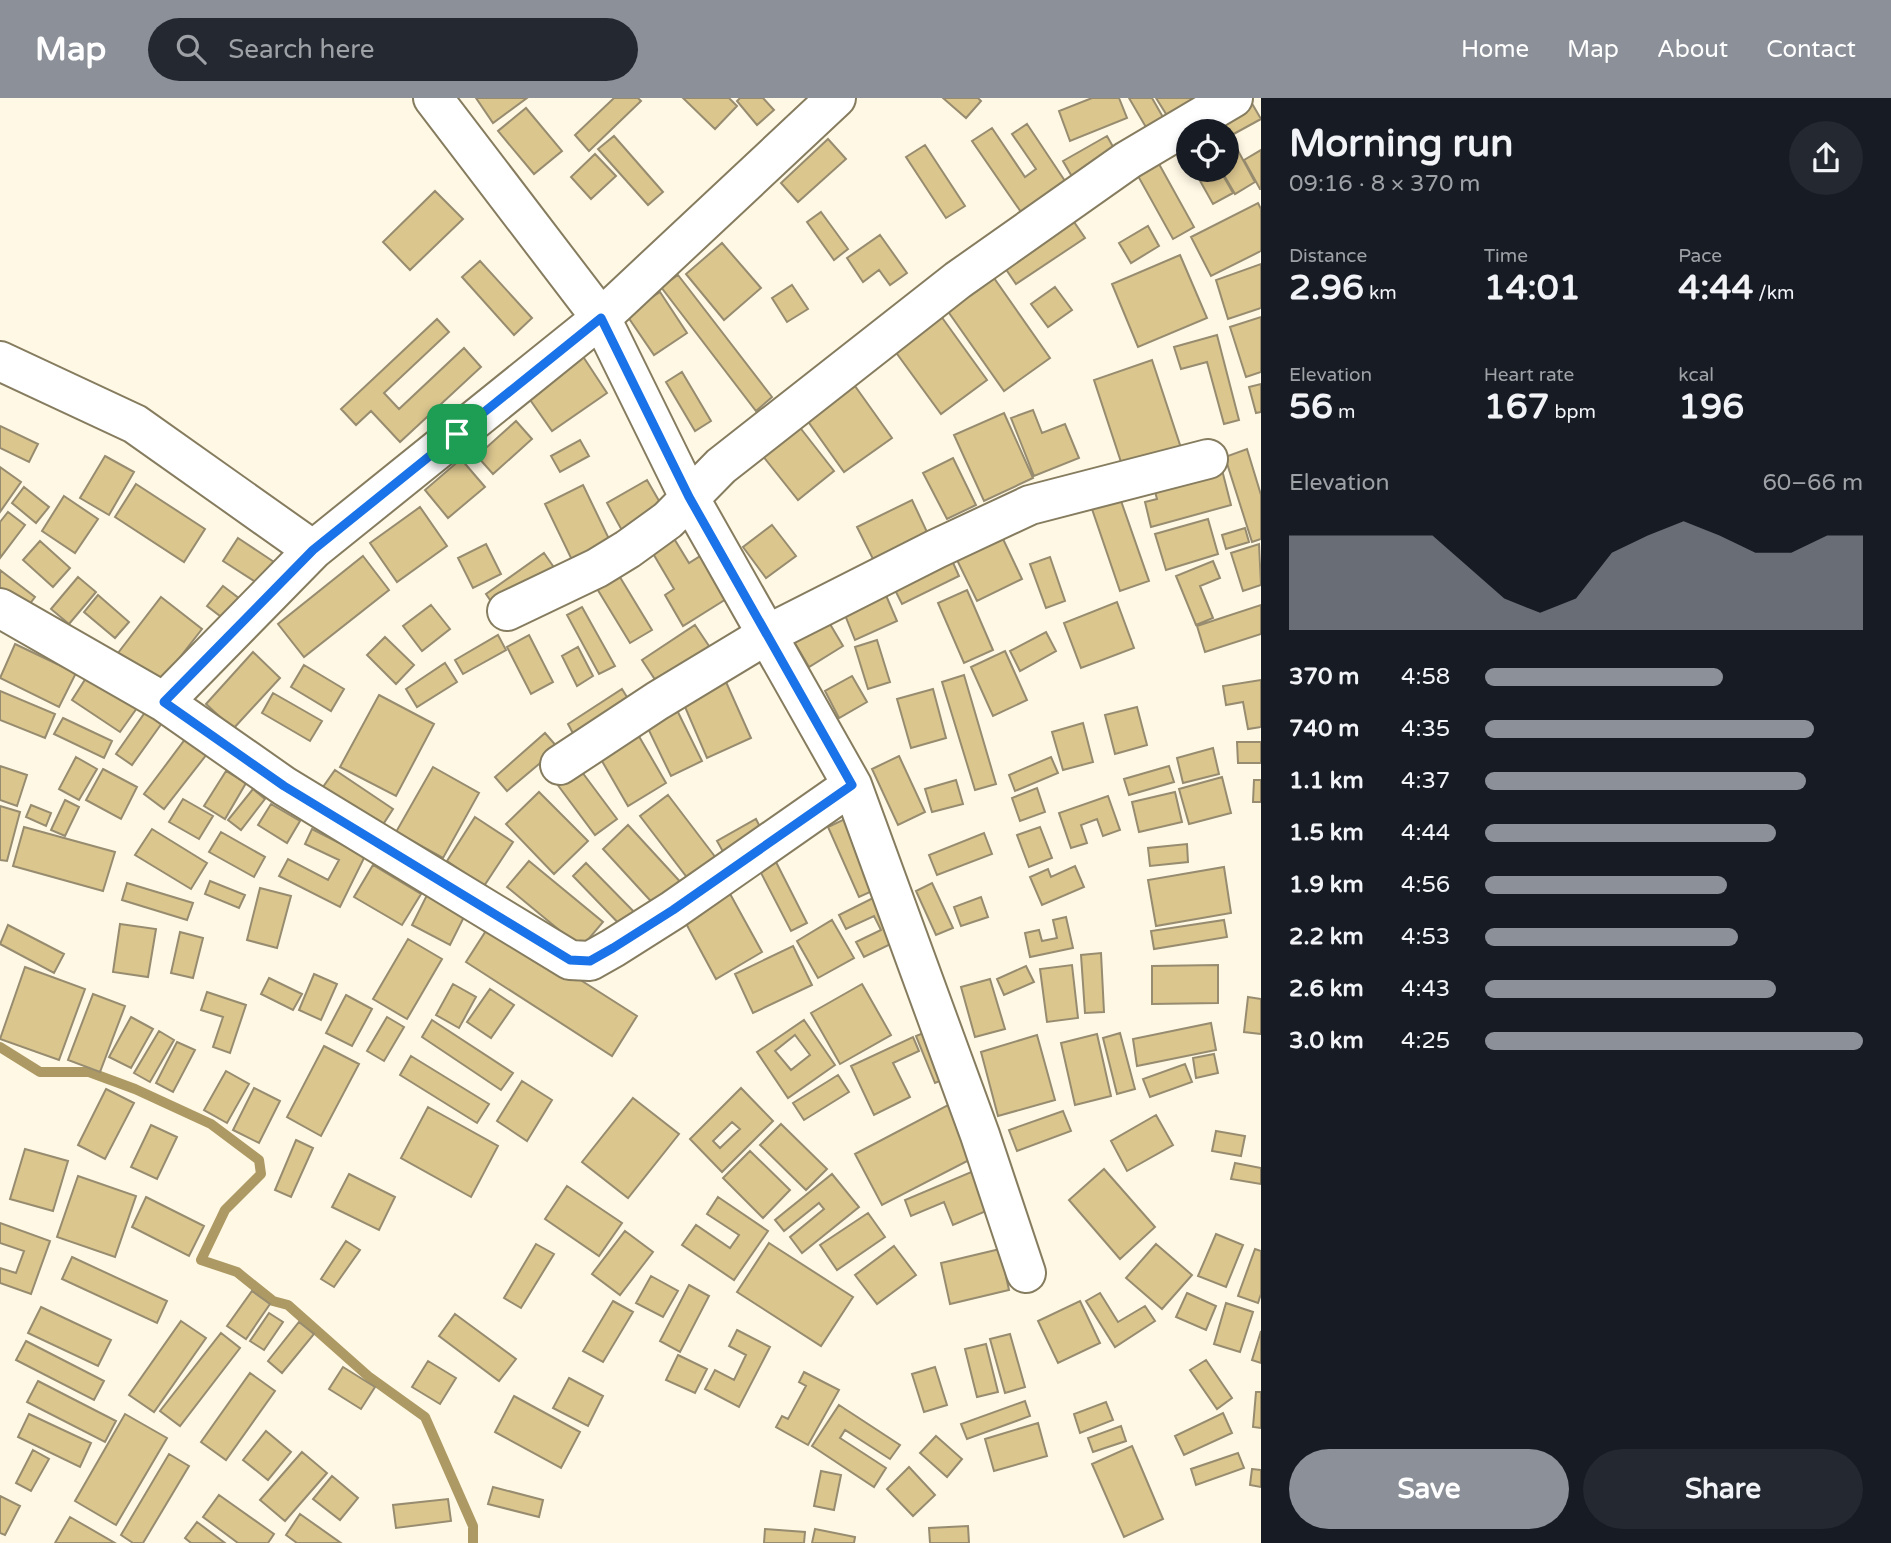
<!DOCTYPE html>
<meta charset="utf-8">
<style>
:root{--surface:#171b24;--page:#242831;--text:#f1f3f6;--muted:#9ea1a6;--accent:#8c9099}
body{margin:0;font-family:"Varela Round",sans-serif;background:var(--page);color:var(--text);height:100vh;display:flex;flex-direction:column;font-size:26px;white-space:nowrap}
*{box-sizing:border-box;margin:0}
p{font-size:23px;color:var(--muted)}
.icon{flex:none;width:38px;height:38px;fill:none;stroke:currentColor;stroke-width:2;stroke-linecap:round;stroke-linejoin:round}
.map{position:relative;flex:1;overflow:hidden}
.side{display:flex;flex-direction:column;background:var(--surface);width:630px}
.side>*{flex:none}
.tools{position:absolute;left:1176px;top:21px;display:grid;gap:14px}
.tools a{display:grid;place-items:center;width:63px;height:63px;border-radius:50%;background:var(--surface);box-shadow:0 4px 10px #0003;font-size:35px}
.pin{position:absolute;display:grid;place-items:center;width:60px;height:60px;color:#fff;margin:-30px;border-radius:14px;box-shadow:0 4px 10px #0006}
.round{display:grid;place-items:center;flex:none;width:74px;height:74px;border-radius:37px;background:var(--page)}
.head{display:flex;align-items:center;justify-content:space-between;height:119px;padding:0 28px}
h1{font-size:38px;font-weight:700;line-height:52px}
.stats{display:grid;grid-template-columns:repeat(3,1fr);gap:10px;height:119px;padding:7px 28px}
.stats div{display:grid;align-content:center}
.stats b{font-size:35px;font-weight:700}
.stats small{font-size:19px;font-weight:400}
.stats p{font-size:19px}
.chart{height:196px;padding:14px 28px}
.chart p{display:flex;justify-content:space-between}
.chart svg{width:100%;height:126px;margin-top:7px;fill:var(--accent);opacity:.7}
.action{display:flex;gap:14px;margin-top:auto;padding:14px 28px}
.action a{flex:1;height:80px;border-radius:42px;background:var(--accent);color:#fff;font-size:28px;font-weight:700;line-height:80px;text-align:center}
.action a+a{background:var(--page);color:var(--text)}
ul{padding:0 28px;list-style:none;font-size:23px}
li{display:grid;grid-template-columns:112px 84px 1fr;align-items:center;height:52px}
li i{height:18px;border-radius:9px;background:var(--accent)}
header{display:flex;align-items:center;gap:42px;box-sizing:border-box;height:98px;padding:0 35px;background:var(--accent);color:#fff}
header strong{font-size:33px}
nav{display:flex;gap:38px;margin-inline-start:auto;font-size:24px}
.search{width:490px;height:63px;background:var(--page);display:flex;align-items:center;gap:18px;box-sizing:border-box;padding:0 24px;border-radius:38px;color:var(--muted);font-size:26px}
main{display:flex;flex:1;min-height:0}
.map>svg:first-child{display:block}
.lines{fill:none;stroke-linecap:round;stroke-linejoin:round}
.stream{stroke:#ad9963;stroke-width:10}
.building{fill:#dbc68e;stroke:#978c6f;stroke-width:2;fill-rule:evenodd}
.minor-casing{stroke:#867c5f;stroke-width:42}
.minor{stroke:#fff;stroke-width:38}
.route-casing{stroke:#fff;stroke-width:14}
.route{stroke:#1a73e8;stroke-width:9}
</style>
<header>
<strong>Map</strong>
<div class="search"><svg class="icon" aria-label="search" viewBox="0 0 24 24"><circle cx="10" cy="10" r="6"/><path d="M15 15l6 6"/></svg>Search here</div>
<nav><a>Home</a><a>Map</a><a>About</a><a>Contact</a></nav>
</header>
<main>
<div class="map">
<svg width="1261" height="1445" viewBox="0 0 1261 1445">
<rect width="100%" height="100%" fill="#fff8e5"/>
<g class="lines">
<!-- stream -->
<path class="stream" d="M0 949 40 974H89L135 991 211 1026 259 1062 261 1076 225 1112 201 1162 237 1174 273 1203 288 1207 368 1278 425 1319 473 1428V1445"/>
</g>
<!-- building -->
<path class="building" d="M476 0H527L493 25Z
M614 0H638L641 3 589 53 575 37Z
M683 0H729L737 8 715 31Z
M740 0H763L774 12 757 27 737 3Z
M943 0H978L981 3 966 20Z
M1092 0H1119L1127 20 1070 43 1059 13Z
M1129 0H1152L1164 21 1147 31Z
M1156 0H1198L1168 19Z
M1250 2 1261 21 1230 38 1255 84 1235 96 1221 72H1227V33H1199Z
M526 10 562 53 534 76 498 33Z
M1027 26 1065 83 1021 114 972 43 992 30 1025 79 1036 71 1012 36Z
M614 38 663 94 648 107 598 51Z
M1107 38 1117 56 1074 82 1063 63Z
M828 41 846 61 798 104 781 85Z
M925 47 965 108 946 120 906 59Z
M1261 52V91H1260L1244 62Z
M595 56 616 78 591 101 571 79Z
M1159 66 1194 129 1173 141 1138 78Z
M1194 72H1220L1233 95 1213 106Z
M435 93 463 121 410 172 383 144Z
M1258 105 1261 111V153L1211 178 1191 139Z
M821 114 848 151 834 162 807 124Z
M1070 118 1085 140 1016 186 1001 164Z
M1148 128 1159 148 1131 165 1119 145Z
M880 137 907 175 890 187 879 172 863 184 847 160Z
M722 145 761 190 724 222 686 176Z
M1180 157 1207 220 1138 249 1112 186Z
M480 163 532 220 514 237 462 179Z
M1261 166V210L1228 221 1216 182Z
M678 177 772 299 756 313 661 189Z
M994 180 1050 260 1004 293 947 212Z
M792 187 808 211 787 224 772 200Z
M1055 189 1072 212 1048 229 1031 206Z
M660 194 687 235 654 257 626 216Z
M938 214 987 282 941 316 892 249Z
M1261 219V274L1246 279 1230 229Z
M437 221 449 234 384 295 399 311 464 250 481 269 400 344 371 313 356 327 341 311Z
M1217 237 1239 322 1224 326 1207 264 1181 271 1174 249Z
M582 257 607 295 552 333 526 296Z
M1152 262 1181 350 1123 370 1094 282Z
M682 274 711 323 695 333 666 284Z
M1261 286V314L1256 315 1249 289Z
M855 288 892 340 844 374 807 322Z
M1033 312 1042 335 1065 326 1079 360 1034 378 1011 320Z
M1004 315 1033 380 984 403 954 337Z
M516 323 532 341 493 376 477 358Z
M798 327 834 373 798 402 762 357Z
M0 328 38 346 29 364 0 350Z
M580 342 589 358 560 374 551 358Z
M1247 351 1261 397V441L1252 444 1225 359Z
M105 358 134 374 109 417 80 400Z
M953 360 976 407 947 421 923 375Z
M461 361 485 389 448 420 425 392Z
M1220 364 1231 407 1151 429 1145 404 1157 401 1152 382Z
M0 369 21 384 0 414Z
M647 382 666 415 625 438 607 405Z
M136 386 205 431 184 464 115 419Z
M583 387 610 443 572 462 545 406Z
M24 389 49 409 36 425 12 405Z
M64 398 98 421 75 455 42 433Z
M1120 400 1149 483 1120 493 1092 411Z
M912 402 927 434 873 461 857 429Z
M420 409 447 448 397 484 370 445Z
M8 414 25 427 0 460V424Z
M1208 421 1218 456 1166 472 1155 436Z
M772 427 796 458 766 480 743 449Z
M1245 430 1249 444 1226 451 1222 437Z
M670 434 689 465 705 455 731 498 683 528 665 497 674 491 648 447Z
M238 440 280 468 265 490 223 463Z
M1003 441 1022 481 977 503 957 462Z
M40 443 70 470 53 489 23 462Z
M486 446 501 476 473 490 458 460Z
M1259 446 1261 487 1243 493 1231 455Z
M544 455 555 471 497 512 486 496Z
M363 458 389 492 304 559 278 526Z
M950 458 959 478 902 506 892 486Z
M1050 459 1065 503 1046 510 1030 466Z
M1213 463 1220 480 1200 488 1213 520 1196 527 1176 478Z
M615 471 652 532 630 545 593 484Z
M0 472 35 499 25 512 0 493Z
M78 479 96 494 69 526 51 511Z
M223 488 240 501 224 521 207 508Z
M967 492 993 552 964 565 938 505Z
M885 495 897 523 855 542 843 512Z
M98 497 129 524 115 540 84 514Z
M161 499 202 531 159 586 118 555Z
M1117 504 1134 550 1081 570 1064 525Z
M431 507 450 531 422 553 403 528Z
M1261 507V536L1205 554 1197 528Z
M582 509 615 568 599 576 567 517Z
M827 521 843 548 809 569 793 542Z
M695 527 713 554 660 589 642 562Z
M1046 534 1056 553 1020 573 1010 553Z
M498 537 506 552 463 576 455 562Z
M529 537 553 584 531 596 507 549Z
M385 539 414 567 396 586 367 557Z
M877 542 890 584 868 591 855 549Z
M15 546 76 575 59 609 0 580Z
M578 549 593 578 577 588 562 558Z
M1005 553 1027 602 993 618 971 569Z
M253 554 280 580 233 631 206 606Z
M445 565 457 584 417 609 406 591Z
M304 567 344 591 331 613 291 589Z
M722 575 751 640 707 660 679 595Z
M88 577 137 610 120 634 72 602Z
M964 577 996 686 975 692 942 584Z
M852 578 867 604 839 620 825 593Z
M1261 582V629L1248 631 1243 604 1226 607 1223 588Z
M622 591 630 604 575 639 568 626Z
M933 591 946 640 911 650 897 601Z
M0 593 55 616 45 640 0 622Z
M273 595 322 623 310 643 262 615Z
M379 597 434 626 396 698 340 669Z
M673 604 702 663 671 678 642 618Z
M1137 609 1147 647 1115 656 1105 617Z
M146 613 162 625 132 667 116 656Z
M63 620 112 643 104 660 54 636Z
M1083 625 1093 664 1063 672 1052 634Z
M633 628 666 685 628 708 595 651Z
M545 635 558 650 507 693 495 679Z
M186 640 207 656 164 711 144 696Z
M1237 644H1261V665H1238Z
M1213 650 1219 676 1183 685 1177 660Z
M899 658 925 714 898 727 872 671Z
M76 659 97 671 79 702 59 691Z
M1051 659 1058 675 1015 693 1009 677Z
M0 668 27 677 17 708 0 702Z
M1169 668 1174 684 1129 697 1124 681Z
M433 669 479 695 443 760 396 734Z
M579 670 617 721 595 737 557 686Z
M103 671 137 689 121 721 86 702Z
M335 672 393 711 382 728 323 689Z
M226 673 246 685 225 721 204 708Z
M1222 679 1231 715 1189 726 1179 691Z
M956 682 963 706 932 714 925 691Z
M1254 682H1261V704H1253Z
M1037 690 1045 714 1020 723 1012 700Z
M253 691 265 701 241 732 228 722Z
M539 694 588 743 554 776 506 726Z
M1175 694 1182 724 1139 734 1132 704Z
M668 697 716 760 689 782 640 718Z
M1108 698 1120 732 1103 738 1097 721 1081 727 1087 745 1071 750 1059 715Z
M183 701 213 718 199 741 169 724Z
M65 702 79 709 65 738 51 732Z
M271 706 300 723 287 745 258 727Z
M31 707 51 715 46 728 26 719Z
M0 708 20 714 7 763 0 762Z
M475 719 513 744 484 788 447 763Z
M847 720 879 790 859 799 828 729Z
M756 721 764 737 726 759 717 743Z
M628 727 685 789 659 812 603 751Z
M24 729 115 754 103 793 13 768Z
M1040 729 1052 760 1029 769 1017 737Z
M152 731 207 765 191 791 135 757Z
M312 731 365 758 340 809 279 778 288 761 328 782 339 762 305 746Z
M221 734 265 759 254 779 209 754Z
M984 735 992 756 937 777 929 757Z
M1187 746 1188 764 1150 768 1148 750Z
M775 762 807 825 791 833 759 771Z
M529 763 603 824 581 850 507 789Z
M586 765 642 822 628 835 573 778Z
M373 767 421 796 402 827 354 799Z
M1075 768 1084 789 1042 807 1030 779 1048 771 1051 779Z
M1224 769 1231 815 1156 828 1148 782Z
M210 783 245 797 239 810 205 796Z
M127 785 193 805 187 822 122 802Z
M932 785 953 830 936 837 916 793Z
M260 790 291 798 277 850 247 842Z
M729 794 762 854 716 881 683 820Z
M427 797 465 817 450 847 412 827Z
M879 797 901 841 864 859 856 844 881 832 874 818 846 831 839 817Z
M981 799 988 819 961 828 954 809Z
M1066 819 1073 850 1030 859 1025 835 1039 832 1042 843 1057 840 1053 822Z
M832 822 854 860 818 880 797 843Z
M1224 822 1227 839 1154 851 1151 833Z
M491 825 637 918 612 958 466 864Z
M120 826 156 831 148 879 113 874Z
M8 827 64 856 54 875 0 846Z
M180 834 203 840 193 880 171 875Z
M408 841 442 861 407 921 373 901Z
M793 848 812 887 753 915 735 876Z
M1101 855 1104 914 1085 915 1081 857Z
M1072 867 1078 920 1047 924 1040 871Z
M1218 867V905L1152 906V868Z
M1026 868 1034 884 1004 897 997 881Z
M25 869 85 891 59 962 0 941Z
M314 876 337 886 321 922 299 912Z
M269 880 302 896 293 912 261 896Z
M990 881 1005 931 975 939 961 889Z
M453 886 476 899 459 930 436 917Z
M862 886 891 937 840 966 811 915Z
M490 891 514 907 491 940 467 924Z
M207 894 246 907 230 955 213 949 223 919 201 912Z
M93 896 125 908 100 974 68 962Z
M346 897 372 911 352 948 326 935Z
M1248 899 1261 901V936L1244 934Z
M131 919 153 931 131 970 109 959Z
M387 919 404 929 384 963 367 953Z
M432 922 513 975 501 992 422 939Z
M804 922 835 967 788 1000 757 954ZM795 937 810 957 791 972 775 953Z
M1211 925 1216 952 1137 968 1133 941Z
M159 933 174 942 150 984 134 975Z
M928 933 947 980 935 985 916 938Z
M1120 935 1135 991 1117 996 1103 940Z
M1097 936 1111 998 1075 1007 1061 945Z
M1037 937 1055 1002 998 1018 981 954Z
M913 939 919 953 893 965 910 999 874 1017 851 968Z
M177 944 195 952 173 994 156 985Z
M324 948 359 966 321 1038 287 1019Z
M1214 956 1218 975 1196 980 1193 960Z
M411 958 489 1006 477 1025 400 977Z
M1185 966 1192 984 1150 999 1143 981Z
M226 973 249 986 227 1025 204 1012Z
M838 977 849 994 804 1022 793 1005Z
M522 983 552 1002 527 1043 497 1023Z
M254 990 280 1003 259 1045 233 1032Z
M741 990 773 1023 722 1074 690 1041ZM732 1024 740 1031 720 1050 713 1043Z
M106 991 134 1005 105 1061 78 1047Z
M633 1000 679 1036 628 1100 582 1064Z
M948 1007 975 1059 882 1107 855 1056Z
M428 1009 498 1048 471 1099 401 1060Z
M1063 1013 1071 1033 1017 1053 1009 1032Z
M1156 1017 1173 1047 1127 1073 1111 1043Z
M781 1026 827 1071 806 1092 760 1047Z
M151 1027 177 1039 157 1081 131 1069Z
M1216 1033 1245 1038 1241 1058 1212 1053Z
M296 1042 313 1050 291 1099 275 1092Z
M25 1051 68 1063 53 1113 10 1101Z
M750 1053 790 1092 763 1120 723 1080Z
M1235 1065 1261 1070V1086L1231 1081Z
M1104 1071 1155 1129 1120 1161 1069 1102Z
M976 1072 991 1111 953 1127 944 1104 911 1118 905 1102Z
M349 1076 395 1099 379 1132 332 1109Z
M832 1076 859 1109 802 1155 790 1139 824 1111 819 1105 784 1133 775 1122Z
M78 1078 136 1098 115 1159 57 1139Z
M567 1088 622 1125 599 1158 545 1121Z
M146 1099 204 1128 189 1158 132 1129Z
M718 1099 768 1133 734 1182 682 1147 696 1127 730 1150 739 1137 707 1116Z
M868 1115 885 1139 837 1172 820 1147Z
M0 1125 50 1143 31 1196 0 1185V1170L16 1175 24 1153 0 1145Z
M625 1133 653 1154 620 1197 592 1176Z
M1216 1136 1243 1147 1226 1189 1198 1178Z
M346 1143 360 1152 334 1189 321 1181Z
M769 1145 853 1199 821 1248 737 1194Z
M536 1146 554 1156 521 1210 504 1200Z
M1156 1146 1192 1177 1162 1211 1126 1180Z
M894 1148 916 1177 877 1206 855 1177Z
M1000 1151 1009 1192 950 1206 941 1165Z
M1255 1151 1261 1153V1196L1258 1205 1238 1198Z
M72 1159 167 1203 157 1225 62 1181Z
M651 1178 678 1193 663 1219 636 1205Z
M689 1187 709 1198 680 1254 660 1243Z
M252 1193 270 1206 246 1241 227 1228Z
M1100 1195 1118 1224 1145 1208 1155 1223 1115 1249 1086 1203Z
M1187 1195 1216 1208 1206 1232 1176 1219Z
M613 1203 633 1214 603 1264 583 1253Z
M1080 1203 1100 1245 1058 1265 1038 1223Z
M1226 1205 1253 1214 1240 1254 1214 1246Z
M41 1209 111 1242 98 1268 28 1235Z
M269 1215 283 1224 264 1252 250 1243Z
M455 1216 516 1261 499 1283 439 1238Z
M181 1223 206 1240 154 1314 129 1297Z
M299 1224 314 1236 282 1275 268 1263Z
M737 1232 770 1249 739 1309 705 1291 715 1272 734 1282 746 1257 729 1248Z
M1261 1233V1265L1252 1262Z
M221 1235 240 1250 180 1328 160 1313Z
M1010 1236 1025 1289 1005 1295 990 1241Z
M26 1243 104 1283 94 1302 16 1262Z
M986 1246 998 1294 977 1299 965 1251Z
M678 1257 707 1271 695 1295 666 1282Z
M1206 1262 1232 1300 1217 1311 1190 1272Z
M428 1263 456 1280 440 1306 412 1289Z
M343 1269 375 1289 361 1311 329 1291Z
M935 1269 947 1307 924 1314 912 1276Z
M804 1274 839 1292 808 1347 776 1329 782 1318 788 1321 806 1288 799 1284Z
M250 1275 275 1293 226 1362 201 1344Z
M569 1280 603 1298 588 1328 553 1310Z
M38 1283 116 1323 105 1344 27 1304Z
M1256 1294H1261V1330L1253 1329Z
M514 1298 580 1334 561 1370 495 1334Z
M1025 1303 1030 1318 967 1341 961 1326Z
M1106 1304 1113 1322 1080 1335 1074 1316Z
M839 1307 900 1347 890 1361 845 1332 840 1340 886 1370 874 1389 812 1348Z
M1223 1315 1232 1335 1184 1357 1175 1338Z
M29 1316 91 1345 80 1369 18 1339Z
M125 1316 167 1340 116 1427 75 1403Z
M1038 1325 1047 1358 994 1373 985 1341Z
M1121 1328 1126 1343 1093 1354 1088 1340Z
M266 1333 291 1354 268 1382 243 1362Z
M936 1338 962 1361 947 1379 920 1355Z
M1132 1348 1163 1421 1124 1439 1092 1366Z
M33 1352 49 1361 31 1393 16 1385Z
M302 1354 327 1375 285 1423 260 1402Z
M1238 1355 1244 1370 1196 1387 1191 1371Z
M169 1356 189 1368 143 1445H133L121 1437Z
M909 1369 935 1397 913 1418 887 1391Z
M1252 1371 1261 1372V1389L1250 1387Z
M821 1373 841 1377 834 1412 814 1408Z
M332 1378 358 1400 340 1422 313 1401Z
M493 1389 543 1402 539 1419 488 1406Z
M219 1397 274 1436 268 1445H238L203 1419Z
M0 1398 20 1408 5 1437 0 1435Z
M448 1401 451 1423 396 1430 393 1407Z
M300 1416 341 1445H297L286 1437Z
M70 1419 115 1445H55Z
M197 1424 225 1445H191L185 1440Z
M968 1428 969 1445H930L929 1430Z
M765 1431 805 1434 804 1445H764Z
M815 1431 855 1439 854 1445H812Z"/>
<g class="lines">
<!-- minor casing -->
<g class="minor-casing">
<path id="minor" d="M433 0 601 220 689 399 852 687 980 1037 1026 1175
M0 263 135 326 313 452
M0 510 164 604 284 688 570 862 590 863 613 850 673 812 852 687
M507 513 597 470 628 451 668 422 721 368 958 182 1128 62 1233 0
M164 604 313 452 601 220 836 0
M560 667 657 603 768 536 936 451 1030 407 1208 361"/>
</g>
<!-- minor -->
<use href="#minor" class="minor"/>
</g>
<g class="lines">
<!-- route casing -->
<g class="route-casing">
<path id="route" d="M601 220 689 399 852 687 673 812 613 850 590 863 570 862 284 688 164 604 313 452Z"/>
</g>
<!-- route -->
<use href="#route" class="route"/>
</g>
</svg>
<div class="tools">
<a><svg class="icon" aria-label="locate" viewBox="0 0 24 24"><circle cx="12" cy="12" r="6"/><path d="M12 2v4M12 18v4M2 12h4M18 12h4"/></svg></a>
</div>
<div class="pin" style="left:457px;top:336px;background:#1e9e55"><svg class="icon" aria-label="arrive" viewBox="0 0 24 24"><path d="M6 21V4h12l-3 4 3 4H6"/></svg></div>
</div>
<section class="side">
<div class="head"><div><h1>Morning run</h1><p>09:16 · 8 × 370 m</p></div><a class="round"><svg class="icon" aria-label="share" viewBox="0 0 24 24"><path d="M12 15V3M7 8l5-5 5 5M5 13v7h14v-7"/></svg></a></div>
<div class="stats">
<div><p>Distance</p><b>2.96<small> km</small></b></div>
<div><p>Time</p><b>14:01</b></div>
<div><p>Pace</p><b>4:44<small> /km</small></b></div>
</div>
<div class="stats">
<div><p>Elevation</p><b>56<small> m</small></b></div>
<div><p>Heart rate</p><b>167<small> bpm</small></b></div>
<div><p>kcal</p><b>196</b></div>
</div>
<div class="chart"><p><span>Elevation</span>60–66 m</p>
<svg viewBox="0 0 160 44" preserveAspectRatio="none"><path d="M0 44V11L10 11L20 11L30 11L40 11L50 22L60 33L70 38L80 33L90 17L100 11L110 6L120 11L130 17L140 17L150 11L160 11V44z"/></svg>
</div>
<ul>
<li><b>370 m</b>4:58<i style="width:63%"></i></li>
<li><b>740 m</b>4:35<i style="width:87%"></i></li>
<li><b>1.1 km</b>4:37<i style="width:85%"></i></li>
<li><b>1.5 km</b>4:44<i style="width:77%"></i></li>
<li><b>1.9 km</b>4:56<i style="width:64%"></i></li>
<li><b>2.2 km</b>4:53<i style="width:67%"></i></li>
<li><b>2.6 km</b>4:43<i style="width:77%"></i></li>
<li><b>3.0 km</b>4:25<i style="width:100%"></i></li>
</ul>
<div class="action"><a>Save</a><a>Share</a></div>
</section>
</main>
